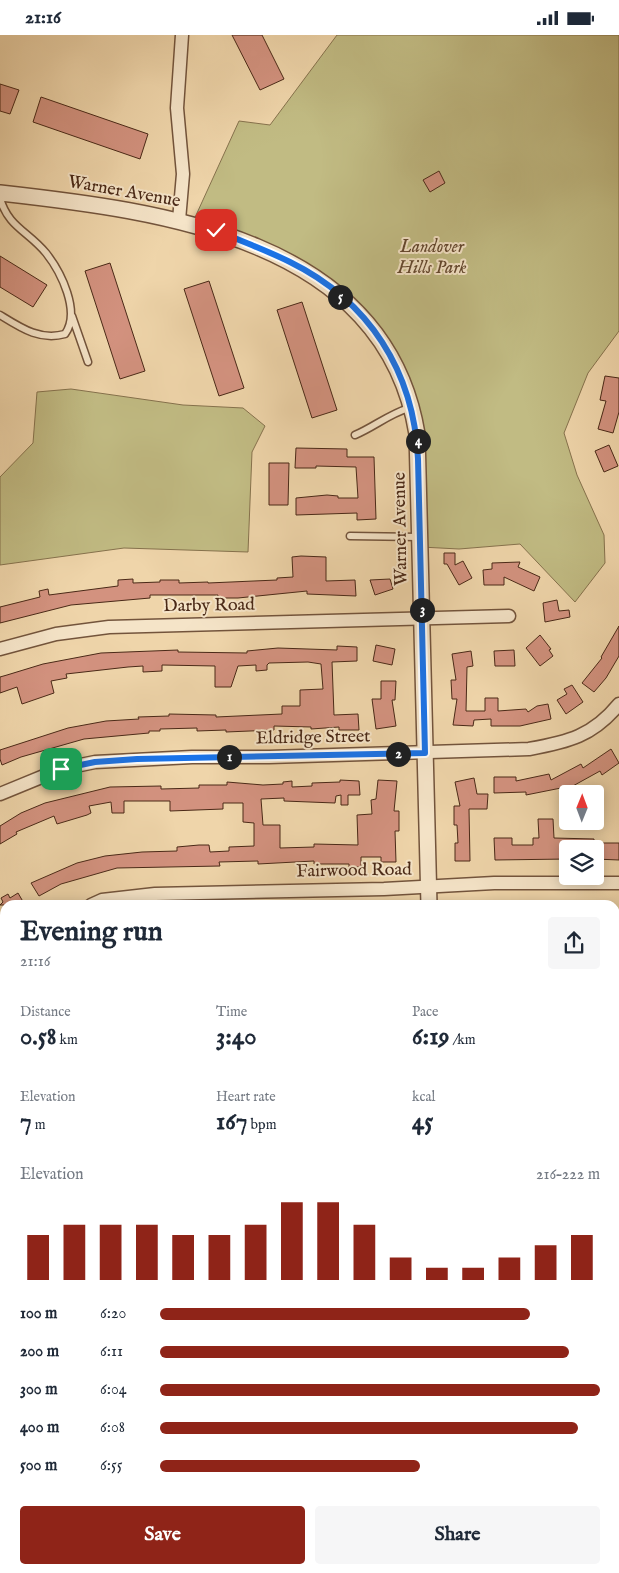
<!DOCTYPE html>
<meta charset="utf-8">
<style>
:root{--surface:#fff;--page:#f6f6f7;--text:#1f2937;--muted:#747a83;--accent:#8f2418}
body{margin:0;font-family:"IM FELL English",serif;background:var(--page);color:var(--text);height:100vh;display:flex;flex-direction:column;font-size:19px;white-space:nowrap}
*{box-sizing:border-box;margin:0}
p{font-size:16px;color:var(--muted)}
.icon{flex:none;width:28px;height:28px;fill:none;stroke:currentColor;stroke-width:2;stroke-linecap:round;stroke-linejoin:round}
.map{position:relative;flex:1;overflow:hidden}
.sheet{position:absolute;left:0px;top:865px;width:620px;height:674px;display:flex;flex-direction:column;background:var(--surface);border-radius:15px 15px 0 0;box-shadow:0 2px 12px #0003}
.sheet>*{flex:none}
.needle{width:32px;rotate:1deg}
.buttons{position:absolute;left:559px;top:750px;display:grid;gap:10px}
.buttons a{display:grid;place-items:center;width:45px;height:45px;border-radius:5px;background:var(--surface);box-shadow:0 2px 12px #0003;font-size:25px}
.pin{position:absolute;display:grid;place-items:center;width:42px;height:42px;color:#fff;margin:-21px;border-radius:10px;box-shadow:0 2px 8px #0006}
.km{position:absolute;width:25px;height:25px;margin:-12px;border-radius:50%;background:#222;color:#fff;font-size:14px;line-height:25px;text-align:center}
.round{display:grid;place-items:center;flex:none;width:52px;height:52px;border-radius:5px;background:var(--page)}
.overview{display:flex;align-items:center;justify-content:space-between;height:85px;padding:0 20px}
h1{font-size:28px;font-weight:700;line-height:38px}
.stats{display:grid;grid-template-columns:repeat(3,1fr);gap:8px;height:85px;padding:5px 20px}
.stats div{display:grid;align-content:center}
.stats b{font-size:25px;font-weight:700}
.stats small{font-size:14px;font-weight:400}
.stats p{font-size:14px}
.chart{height:140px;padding:10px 20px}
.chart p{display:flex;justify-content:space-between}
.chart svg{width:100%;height:90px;margin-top:5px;stroke:var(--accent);stroke-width:6}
.primary-button{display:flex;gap:10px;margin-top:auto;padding:10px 20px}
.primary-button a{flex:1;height:58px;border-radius:5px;background:var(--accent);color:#fff;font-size:20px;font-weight:700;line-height:58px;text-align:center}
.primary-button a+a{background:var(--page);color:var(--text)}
ul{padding:0 20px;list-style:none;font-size:16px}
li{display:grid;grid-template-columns:80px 60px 1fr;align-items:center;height:38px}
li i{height:12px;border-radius:6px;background:var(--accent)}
.status{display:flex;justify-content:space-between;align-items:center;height:35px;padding:0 25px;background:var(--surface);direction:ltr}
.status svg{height:14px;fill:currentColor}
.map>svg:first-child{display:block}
.green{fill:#c1bb83;stroke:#86724d}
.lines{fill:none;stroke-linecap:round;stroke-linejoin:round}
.stream{stroke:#7e7d76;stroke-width:3}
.building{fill:#d3927f;stroke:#4a2917}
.service-casing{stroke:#73543c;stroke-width:9}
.minor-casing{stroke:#73543c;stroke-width:15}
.tertiary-casing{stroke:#73543c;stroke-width:18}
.service{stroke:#f5e4c8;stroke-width:6}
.minor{stroke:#f5e4c8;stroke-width:12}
.tertiary{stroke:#f5e4c8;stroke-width:15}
.route-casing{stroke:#fff;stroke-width:10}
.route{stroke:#1a73e8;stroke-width:6}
.labels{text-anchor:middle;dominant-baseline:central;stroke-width:4;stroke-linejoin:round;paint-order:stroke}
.street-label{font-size:18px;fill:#4a2917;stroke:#f5e4c8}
.park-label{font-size:18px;font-style:italic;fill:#62462d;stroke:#f5e4c8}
</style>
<div class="status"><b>21:16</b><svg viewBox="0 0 49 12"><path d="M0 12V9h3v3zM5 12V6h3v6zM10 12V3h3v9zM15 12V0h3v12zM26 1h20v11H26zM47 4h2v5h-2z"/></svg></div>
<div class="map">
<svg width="619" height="1538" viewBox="0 0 619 1538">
<rect width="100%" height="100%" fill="#efd5aa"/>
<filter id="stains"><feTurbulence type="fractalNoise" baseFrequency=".004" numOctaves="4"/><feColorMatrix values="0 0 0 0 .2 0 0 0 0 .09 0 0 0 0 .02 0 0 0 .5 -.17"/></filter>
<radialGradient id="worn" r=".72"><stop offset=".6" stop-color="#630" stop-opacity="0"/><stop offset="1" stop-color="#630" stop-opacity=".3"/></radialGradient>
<!-- green -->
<path class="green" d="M337 0H619V296L588 338 564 398 577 440 604 500 605 528 575 567 520 509 459 514 421 512 412 372 351 271 291 227 192 189 239 86 270 90Z
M71 354 183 370 243 373 265 391 252 417 248 517 124 513 0 530V442L33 408 37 357Z
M5 1106V1378L0 1377V1107Z"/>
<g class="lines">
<!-- stream -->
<path class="stream" d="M0 1361 5 1366
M351 1534 352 1538"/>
</g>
<!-- building -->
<path class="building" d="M232 0H262L284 44 260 55Z
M0 49 19 55 10 79 0 76Z
M41 62 148 99 140 124 33 87Z
M439 136 445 148 430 157 423 145Z
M0 221 47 250 33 272 0 252Z
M110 228 145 336 120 344 85 236Z
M209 246 244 353 219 361 184 254Z
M302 267 337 375 312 383 277 275Z
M605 341 619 343V377L613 398 598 394 606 366 600 365Z
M609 410 618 431 604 437 595 416Z
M296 413 347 414V422H374L376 484 357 485V478L296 480V463L327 460 338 461V463H358L356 432 316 431V433H295Z
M269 428H289L288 470H269Z
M444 518H455V530L463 526 472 543 459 550 447 529H444Z
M301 521 326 522V546L355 545 356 561 307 559V556L238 563H218V560H150V563L71 570 0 588V572L40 562 39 556 48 554 49 560 118 551V545L133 544V548L160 547V545H179V548L208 547V548L277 545V543L293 542 292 522Z
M520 527 518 532 540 542 534 556 504 542V550H484L483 535 492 534V528Z
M390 544 393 554 375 560 370 545Z
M557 565 559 576 569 575 570 582 545 587 543 568Z
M619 591V621L606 643 594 657 582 648 602 623 601 622Z
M540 600 551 614 549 615 553 621 540 631 526 613Z
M376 610 395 614 392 630 373 626Z
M337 611 357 612V626L332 627 334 680 358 679 359 695H339V692L311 694V692L274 691V695L226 697V695L197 696V693L160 694V696H149V698L84 704 21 722 2 730 0 724V715L68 693 106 686 139 684 138 682 169 681V679L216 680V682L282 679V671H300V655L323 654 321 629 308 627 269 628 267 630V635L256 636V630L238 631 231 652H215V631L162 630V636L143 637V631L128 632 66 639 67 643 51 646 54 658 22 669 17 652 0 658V642L7 640 43 629 101 618 178 615V617L247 618V616L278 613 337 615Z
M514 615 515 631H495L494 616Z
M471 616 473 631 467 632 466 676H485V663H498V676L526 674 528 677 537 671 548 669 551 684 520 691H491V684L474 685 473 691 453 690 457 664H452L451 645H456L452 619Z
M381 646H396L395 665H392L396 691 376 694 372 664H381Z
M572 650 583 667 566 679 557 665 567 659 564 654Z
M611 714 619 728 602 740 600 736 562 757 561 753 526 760V757L494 758V742H516V746L549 739 551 745 581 729 583 733Z
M474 743 477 759H488L487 774H469L470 826H455V808H458L457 790H454V771H460L455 747Z
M340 745 359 746 360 760H348V770H341V760L336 761 335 768 284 766V763L261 764 263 790H280V813L314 812V809L358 810 357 780 372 779 371 765 376 764 378 745 397 746 394 776H399V796H395L396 827H381V822H361V832H349V829H314V826L258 829V826L219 827 220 831 117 833 61 849 39 861 31 848 77 828 105 821 142 817 177 816V812L199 810H209L210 817 229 816V812L254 811V788L243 787V768H223V774L170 776V766H124V778H112L111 767 89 771 91 778 87 780 57 789 54 781 16 797 17 799 0 809V791L21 778 45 768 110 752 161 751V754L199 753V750H227V747L263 750 283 749V747L292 746V752L312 751V748L340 747Z
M538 784H553L554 803 594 804V814H568V824L495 825 494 803H512V810H533V803H539Z
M595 808H619V825L595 824Z
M18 858 25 870H0L3 867 1 863 8 859 10 863Z"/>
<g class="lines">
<!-- service casing -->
<g class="service-casing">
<path id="service" d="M0 163C8 192 28 196 46 218 61 237 81 277 65 299 40 306 21 293 0 280
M72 281 88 327
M355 400C374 392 389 379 409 373
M350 501 419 502"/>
</g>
<!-- minor casing -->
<g class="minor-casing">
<path id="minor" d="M179 185 183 139 177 73 182 0
M0 614 56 599 109 592 509 581
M0 759 61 734 95 727 192 722H269L529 714C568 707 593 701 619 669
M91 870 102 865 155 859 384 854 494 848H619
M0 916 5 913
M615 959 619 952
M615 1068 619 1070
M615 1331 619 1330
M615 1441 619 1438
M0 1472H5
M278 1534 285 1538"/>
</g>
<!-- tertiary casing -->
<g class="tertiary-casing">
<path id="tertiary" d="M0 158C161 176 385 203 417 399L429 870
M0 1429 5 1437
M39 1534V1538
M191 1538 193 1534
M207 1538 209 1534"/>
</g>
<!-- service -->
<use href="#service" class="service"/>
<!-- minor -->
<use href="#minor" class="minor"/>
<!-- tertiary -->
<use href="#tertiary" class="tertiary"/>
</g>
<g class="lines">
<!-- route casing -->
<g class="route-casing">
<path id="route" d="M61 734 95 727 137 724 425 718 418 424C414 336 369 266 290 227 266 215 240 206 216 195"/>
</g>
<!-- route -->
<use href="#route" class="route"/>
</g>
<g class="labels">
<!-- street labels -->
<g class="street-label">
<text transform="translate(124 157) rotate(10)">Warner Avenue</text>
<text transform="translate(401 494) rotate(-91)">Warner Avenue</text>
<text transform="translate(209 571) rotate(-1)">Darby Road</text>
<text transform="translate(313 703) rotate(-1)">Eldridge Street</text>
<text transform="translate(354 836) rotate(-1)">Fairwood Road</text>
</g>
<!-- park labels -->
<g class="park-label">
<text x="432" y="212">Landover<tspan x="432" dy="21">Hills Park</tspan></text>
</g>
</g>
<rect width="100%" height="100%" filter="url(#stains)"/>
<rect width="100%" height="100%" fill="url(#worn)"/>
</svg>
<div class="buttons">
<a><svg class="needle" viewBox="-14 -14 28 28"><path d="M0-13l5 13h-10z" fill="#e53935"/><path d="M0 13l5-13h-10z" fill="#747a83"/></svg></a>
<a><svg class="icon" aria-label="layers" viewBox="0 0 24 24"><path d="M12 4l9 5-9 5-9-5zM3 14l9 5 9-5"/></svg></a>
</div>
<div class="pin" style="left:61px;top:734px;background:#1e9e55"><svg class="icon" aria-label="arrive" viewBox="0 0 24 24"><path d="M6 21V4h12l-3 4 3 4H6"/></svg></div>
<div class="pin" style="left:216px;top:195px;background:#d93025"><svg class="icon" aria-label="check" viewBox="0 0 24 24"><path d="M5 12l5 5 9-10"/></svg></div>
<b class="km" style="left:229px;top:722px">1</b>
<b class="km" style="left:398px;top:719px">2</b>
<b class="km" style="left:422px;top:575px">3</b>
<b class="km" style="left:418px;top:406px">4</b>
<b class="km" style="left:340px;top:262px">5</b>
<section class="sheet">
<div class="overview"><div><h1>Evening run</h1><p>21:16</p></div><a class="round"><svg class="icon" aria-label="share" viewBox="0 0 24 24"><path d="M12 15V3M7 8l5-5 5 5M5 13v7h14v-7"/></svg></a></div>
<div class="stats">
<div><p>Distance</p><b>0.58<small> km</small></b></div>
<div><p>Time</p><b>3:40</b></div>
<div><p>Pace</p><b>6:19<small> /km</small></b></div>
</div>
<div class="stats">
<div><p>Elevation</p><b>7<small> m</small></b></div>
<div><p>Heart rate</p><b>167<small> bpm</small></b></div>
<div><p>kcal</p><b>45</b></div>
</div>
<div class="chart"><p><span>Elevation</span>216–222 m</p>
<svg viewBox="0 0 160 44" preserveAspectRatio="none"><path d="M5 44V22M15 44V17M25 44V17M35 44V17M45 44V22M55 44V22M65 44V17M75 44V6M85 44V6M95 44V17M105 44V33M115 44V38M125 44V38M135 44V33M145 44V27M155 44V22"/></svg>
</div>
<ul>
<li><b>100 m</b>6:20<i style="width:84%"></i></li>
<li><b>200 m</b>6:11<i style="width:93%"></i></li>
<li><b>300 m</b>6:04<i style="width:100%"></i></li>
<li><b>400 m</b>6:08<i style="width:95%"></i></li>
<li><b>500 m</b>6:55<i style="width:59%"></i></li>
</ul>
<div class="primary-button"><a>Save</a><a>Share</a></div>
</section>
</div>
